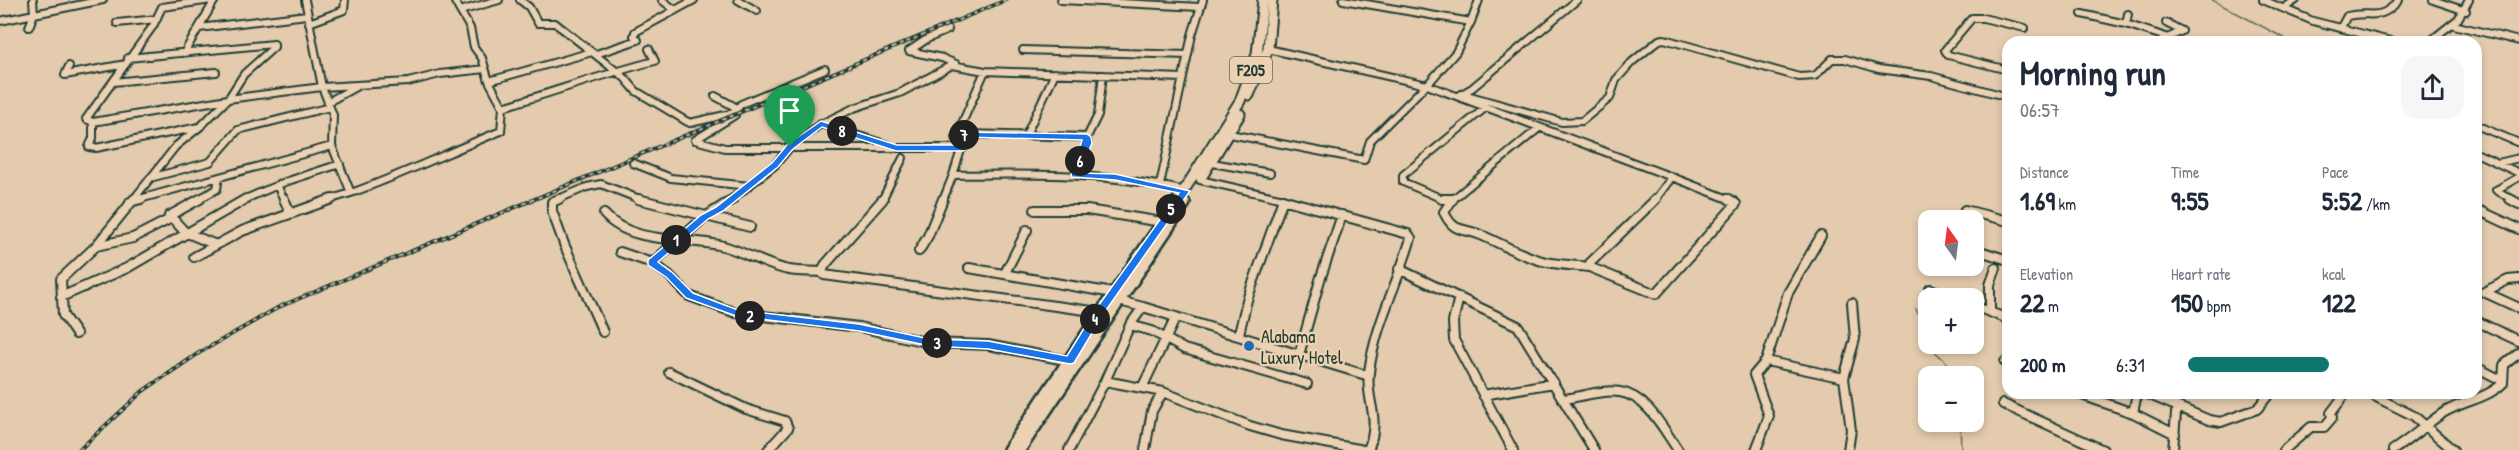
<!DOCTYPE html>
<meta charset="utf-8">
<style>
:root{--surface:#fff;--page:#f6f6f7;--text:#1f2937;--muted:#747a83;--accent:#0f766e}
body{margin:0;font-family:"Patrick Hand",sans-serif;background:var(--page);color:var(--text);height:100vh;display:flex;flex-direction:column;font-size:22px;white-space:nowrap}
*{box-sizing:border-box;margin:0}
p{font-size:20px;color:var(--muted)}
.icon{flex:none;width:33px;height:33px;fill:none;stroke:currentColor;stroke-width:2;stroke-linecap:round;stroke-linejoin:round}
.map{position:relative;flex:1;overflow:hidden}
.panel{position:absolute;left:2002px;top:36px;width:480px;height:363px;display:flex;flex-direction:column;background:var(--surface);border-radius:18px;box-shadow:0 3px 9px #0003}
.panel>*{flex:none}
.needle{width:39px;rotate:346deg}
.fabs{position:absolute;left:1918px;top:210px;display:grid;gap:12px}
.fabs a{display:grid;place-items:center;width:66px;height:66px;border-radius:12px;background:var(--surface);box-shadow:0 3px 9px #0003;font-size:30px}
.pin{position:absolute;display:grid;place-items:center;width:51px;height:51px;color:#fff;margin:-62px -26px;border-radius:50% 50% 50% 0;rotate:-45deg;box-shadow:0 0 6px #0007}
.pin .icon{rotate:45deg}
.km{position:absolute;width:30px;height:30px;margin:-15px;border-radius:50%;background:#222;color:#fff;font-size:16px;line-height:30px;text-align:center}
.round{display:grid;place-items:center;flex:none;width:63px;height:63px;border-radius:18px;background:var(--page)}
.overview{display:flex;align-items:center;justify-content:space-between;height:102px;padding:0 18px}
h1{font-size:33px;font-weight:700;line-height:45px}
.stats{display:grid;grid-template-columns:repeat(3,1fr);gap:9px;height:102px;padding:6px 18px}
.stats div{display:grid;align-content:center}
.stats b{font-size:26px;font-weight:700}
.stats small{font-size:16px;font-weight:400}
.stats p{font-size:16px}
ul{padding:0 18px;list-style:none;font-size:20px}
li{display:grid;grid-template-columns:96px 72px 1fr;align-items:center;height:45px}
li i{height:15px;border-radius:8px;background:var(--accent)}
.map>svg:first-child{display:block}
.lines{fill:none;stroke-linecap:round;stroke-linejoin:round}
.stream{stroke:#636e5f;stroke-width:1.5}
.street-far1-casing{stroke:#1f3d34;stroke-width:10}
.street-casing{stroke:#1f3d34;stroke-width:12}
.primary-far1-casing{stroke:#1f3d34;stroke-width:13}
.primary-casing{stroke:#1f3d34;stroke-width:16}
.street-far1{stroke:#ecd1b3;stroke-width:6}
.street{stroke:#ecd1b3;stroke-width:8}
.primary-far1{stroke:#ecd1b3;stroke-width:9}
.primary{stroke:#ecd1b3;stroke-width:11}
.rail-casing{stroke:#1f3d34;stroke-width:4}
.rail{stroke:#ecd1b3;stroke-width:1.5;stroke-dasharray:4;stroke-linecap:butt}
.route{fill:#1a73e8;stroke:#fff;stroke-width:1.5;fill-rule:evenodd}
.poi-dot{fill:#1f6fb2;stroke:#ecd1b3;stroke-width:2}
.labels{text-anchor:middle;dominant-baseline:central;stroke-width:4.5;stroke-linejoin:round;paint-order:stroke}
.shield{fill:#ecd1b3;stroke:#5c695a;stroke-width:1.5}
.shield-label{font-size:16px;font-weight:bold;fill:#1f3d34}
.poi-label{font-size:18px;fill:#1f3d34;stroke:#ecd1b3;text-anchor:start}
</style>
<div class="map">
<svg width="2519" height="450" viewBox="0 0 2519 450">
<rect width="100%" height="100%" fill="#e4cbae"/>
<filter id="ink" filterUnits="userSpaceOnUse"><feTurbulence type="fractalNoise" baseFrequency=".0167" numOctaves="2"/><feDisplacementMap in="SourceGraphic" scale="12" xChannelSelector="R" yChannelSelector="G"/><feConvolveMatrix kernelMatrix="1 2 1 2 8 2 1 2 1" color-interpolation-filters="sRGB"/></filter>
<g filter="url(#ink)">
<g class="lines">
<!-- stream -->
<path class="stream" d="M2212 0 2286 39
M1916 309 1921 320 1919 329 1931 348 1956 371 1951 373V376
M1960 422 1961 450"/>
<!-- street-far1 casing -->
<g class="street-far1-casing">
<path id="street-far1" d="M212 0 162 7 153 26 86 119 93 122 228 99 322 87 408 82 440 74 485 69
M305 0 322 87 333 115 332 146 351 193 328 200
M454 0 460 11 499 0
M520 0 529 7 538 23H555L625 78 636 91 686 121 690 123 734 113
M662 0 675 10
M738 0 757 11
M1061 0 1200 7
M1343 0 1471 22 1456 52 1427 85
M2263 0 2313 21 2394 42
M2433 0 2466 11
M2284 8 2296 0
M460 11 470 28 474 47 482 58 489 81 503 107
M2082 14 2126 24
M2128 14 2126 24 2166 37
M0 21 103 0
M1471 22 1479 0
M117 23 157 19
M309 23 344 10 345 0
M2454 25 2519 41
M29 27 34 14 33 0
M199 28 307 15
M2344 29 2341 27 2347 16C2372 10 2379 23 2399 0
M948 30 927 39 909 51 942 58 956 64
M2160 42 2182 31 2166 23
M2429 42 2458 19 2469 0
M1268 49 1427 85 1672 177
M1023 50 1188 55
M184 53 215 0
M596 54 638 40 634 36 635 32 694 0
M128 58 274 44V47L244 74 228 99 201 126 176 146 133 200
M825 69 741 104 734 113 735 115 695 140 725 148H963
M2008 70 1948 55 1945 50 1972 18H1983L2025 28
M985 71 956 137 961 150 953 175C1032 174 1108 172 1185 191
M65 75 126 64
M65 75 69 66
M489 81 592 52
M113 82 216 72
M1463 94 1562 122 1582 121 1610 98 1616 80 1632 62 1659 40 1664 39 1799 77 1815 76 1832 59H1845L1879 69 1931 76 2008 97
M1460 95 1472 88 1577 0
M715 96 737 108
M328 102 357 86
M1485 108 1403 175V182L1445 200H1452L1539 128
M93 122V138L89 147 96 148 199 127
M821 124 888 145
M2476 125 2519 143
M1230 134 1364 160 1370 141 1425 86
M1026 135 1055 73
M956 137 969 134 1087 137V143L1075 175
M1087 137 1098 115 1103 75
M2476 153 2519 173
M633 163 671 178 749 186
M1212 163 1270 173
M2498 163 2519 158
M1672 177 1731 200
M150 178 210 162 238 130 330 107
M1200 180 1288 200
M277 185 284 200
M1160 185 1192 35 1203 0
M351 193C402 175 451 151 501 131L503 107C554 92 603 74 655 61L649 49
M136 200 332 146
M197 200 217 189 219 177
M243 200 285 182 340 164
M556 200 587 187 601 184 642 200
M731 200 775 165 790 147 819 125 854 108 900 93 952 65 985 71 1183 78
M882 200 903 158
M943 200 953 175
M1655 200 1672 177
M2513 200 2496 190 2519 177"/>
</g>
<!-- street casing -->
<g class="street-casing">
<path id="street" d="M284 199 290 212
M559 199 552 202V211L564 244 603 332
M638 199 750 227
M733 199 705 217 652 263 669 275 689 296 736 313 859 327 930 343 988 345 1070 361
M883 199 825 265 822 272 824 275 1100 312
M1282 199 1408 234 1411 238C1398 283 1375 325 1369 372 1365 403 1382 415 1368 450
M1442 199H1453
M1656 199 1590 263 1589 267 1656 294 1736 204 1729 199
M2510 199 2519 204
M1452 200 1444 212C1454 234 1463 227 1481 235 1502 244 1520 255 1542 261 1557 265 1574 265 1589 267
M130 202 141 199
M2476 209 2519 229
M1035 210H1087L1162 222
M1965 210 2008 221
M604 214C631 245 687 237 723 246 745 252 767 266 789 270 800 272 811 271 822 272
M172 218 185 232 216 245
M96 246 133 238 172 218 169 216 200 199
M1974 249 2008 260
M919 251 928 236 943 199
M620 252 652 263
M194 257 242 231 332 199
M969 268 1113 293
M1399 269 1518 326 1594 450
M1005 273 1027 230
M2519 279 2508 280 2484 292 2519 308
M1930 289 1955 298
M61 297 127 268 246 199
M1459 297 1453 322 1454 340 1513 450
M1974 306 2008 319
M1143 307 1369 376
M1990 312V285L1996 268
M2476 321 2519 341
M1130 325 1152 331 1184 349 1307 384
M76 334 63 315 61 279 96 246 134 199
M1239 334 1247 300 1283 199
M1299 355 1320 280 1342 215
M1766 361 1788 293 1821 236
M2005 362 2008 364
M2476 367 2503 381
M669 372 746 409 785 421 788 428 768 450
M1105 381 1163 392 1250 426 1281 435 1364 450
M1142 388 1176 317
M2076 393 2133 413
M2137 393 2133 413 2175 434
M2145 393 2209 420 2221 422 2257 409 2270 393
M2368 393 2414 416 2453 450
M1483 395 1554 383
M1564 399C1581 397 1603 389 1620 392 1647 396 1664 430 1678 450
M2003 404 2103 450
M1069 450 1105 381 1130 325 1143 307 1119 301
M1145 450 1152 411 1163 392
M1756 450 1769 416 1754 375 1766 361 1844 378
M1848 450 1851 430 1844 378 1855 339 1852 303
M2173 450 2176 413 2180 408
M2284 450 2311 427H2324L2332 418 2331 413 2346 393
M2393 450C2411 439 2426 424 2443 413 2462 401 2487 399 2503 383L2504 365 2519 353"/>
</g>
<!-- primary-far1 casing -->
<g class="primary-far1-casing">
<path id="primary-far1" d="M1249 95 1268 49 1272 0
M1201 178 1240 114
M1178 200 1240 101 1257 54 1263 0"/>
</g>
<!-- primary casing -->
<g class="primary-casing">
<path id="primary" d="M1009 450C1066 366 1121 282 1180 199
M1019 450 1184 203"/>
</g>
<!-- street-far1 -->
<use href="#street-far1" class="street-far1"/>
<!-- street -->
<use href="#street" class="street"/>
<!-- primary-far1 -->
<use href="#primary-far1" class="primary-far1"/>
<!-- primary -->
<use href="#primary" class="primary"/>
<!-- rail casing -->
<g class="rail-casing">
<path id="rail" d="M79 450 143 391 199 353 279 307 1006 0"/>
</g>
<!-- rail -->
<use href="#rail" class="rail"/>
</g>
</g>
<!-- route -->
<path class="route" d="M821 121 897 145H958L951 137 962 132 1087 134 1091 137 1092 143 1081 173 1115 174 1190 191 1104 313 1074 363 1070 364 988 349 930 346 859 331 736 316 686 298 666 277 648 265V260L701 215 716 207 772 163 787 145ZM822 127 896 151H963L967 148 963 137 1082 140 1071 175 1072 177 1115 180 1179 193 1096 309 1067 356 988 341 930 339 859 324 738 310 693 293 673 273 658 262 708 219 723 211 778 167 793 149Z"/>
<!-- markers -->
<circle class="poi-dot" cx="1249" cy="346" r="6"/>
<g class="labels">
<!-- shield labels -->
<rect class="shield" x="1230" y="57" width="42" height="26" rx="4.5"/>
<g class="shield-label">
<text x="1251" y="70">F205</text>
</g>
<!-- poi labels -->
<g class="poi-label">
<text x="1261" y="336">Alabama<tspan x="1261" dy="21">Luxury Hotel</tspan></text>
</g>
</g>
</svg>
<div class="fabs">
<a><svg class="needle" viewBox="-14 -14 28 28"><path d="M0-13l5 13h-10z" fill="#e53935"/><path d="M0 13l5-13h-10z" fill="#747a83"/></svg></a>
<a>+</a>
<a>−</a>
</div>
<div class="pin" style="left:790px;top:147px;background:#1e9e55"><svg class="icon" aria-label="arrive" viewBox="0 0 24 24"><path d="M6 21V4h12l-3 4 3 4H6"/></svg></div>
<b class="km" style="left:676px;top:240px">1</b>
<b class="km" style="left:750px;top:316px">2</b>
<b class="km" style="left:937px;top:343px">3</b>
<b class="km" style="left:1095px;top:319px">4</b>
<b class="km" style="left:1171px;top:209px">5</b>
<b class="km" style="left:1080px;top:161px">6</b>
<b class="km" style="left:964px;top:135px">7</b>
<b class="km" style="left:842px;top:131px">8</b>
<section class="panel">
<div class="overview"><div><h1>Morning run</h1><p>06:57</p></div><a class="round"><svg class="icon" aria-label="share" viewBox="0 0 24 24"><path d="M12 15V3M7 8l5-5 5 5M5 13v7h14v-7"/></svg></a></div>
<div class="stats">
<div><p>Distance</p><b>1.69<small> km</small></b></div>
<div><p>Time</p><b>9:55</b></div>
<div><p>Pace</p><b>5:52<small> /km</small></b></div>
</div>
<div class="stats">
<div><p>Elevation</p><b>22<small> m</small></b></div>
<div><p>Heart rate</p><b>150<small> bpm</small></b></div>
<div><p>kcal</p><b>122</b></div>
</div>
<ul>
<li><b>200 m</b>6:31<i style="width:51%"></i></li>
</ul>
</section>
</div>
